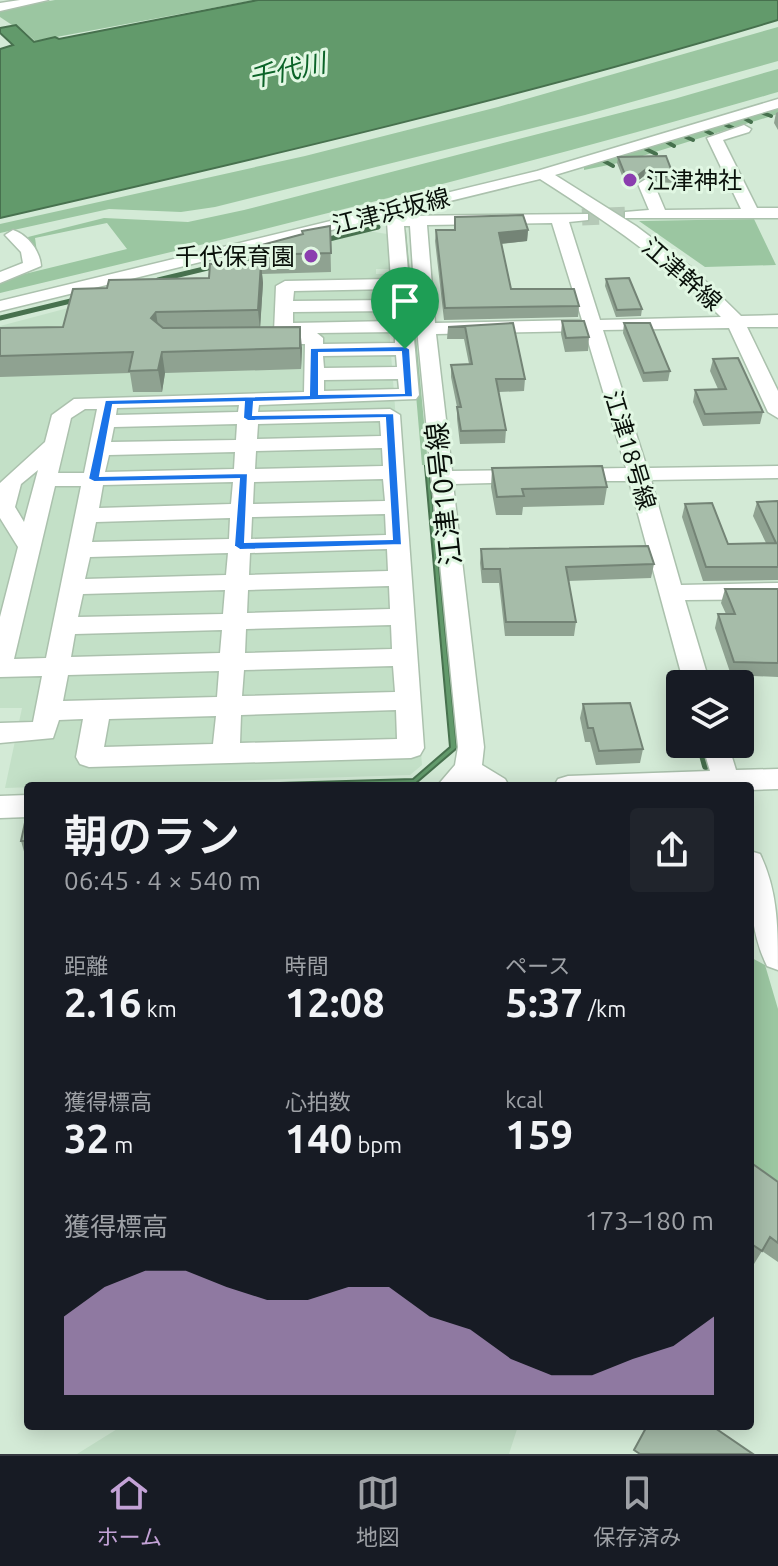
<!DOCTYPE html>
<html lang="ja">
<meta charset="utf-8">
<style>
:root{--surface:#171b24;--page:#20242c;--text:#f1f3f6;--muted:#9ea1a6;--line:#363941;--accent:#c3a2d6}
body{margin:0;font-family:Ubuntu,"Noto Sans JP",sans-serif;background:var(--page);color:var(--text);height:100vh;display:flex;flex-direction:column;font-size:30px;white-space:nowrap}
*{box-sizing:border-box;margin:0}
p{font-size:26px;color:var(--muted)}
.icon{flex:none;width:44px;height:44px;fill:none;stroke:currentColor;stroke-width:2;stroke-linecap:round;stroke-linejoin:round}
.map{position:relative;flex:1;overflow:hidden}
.sheet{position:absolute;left:24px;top:782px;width:730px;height:648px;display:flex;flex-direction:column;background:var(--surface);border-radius:8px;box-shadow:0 4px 20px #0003}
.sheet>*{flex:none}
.fabs{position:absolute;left:666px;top:670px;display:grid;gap:16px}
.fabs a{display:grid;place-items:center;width:88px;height:88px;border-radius:8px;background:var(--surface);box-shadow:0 4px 20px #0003;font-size:40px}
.pin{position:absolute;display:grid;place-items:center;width:68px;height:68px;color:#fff;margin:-82px -34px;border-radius:50% 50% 50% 0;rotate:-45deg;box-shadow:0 0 8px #0007}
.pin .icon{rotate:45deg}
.round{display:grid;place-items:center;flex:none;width:84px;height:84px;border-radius:8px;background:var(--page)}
.overview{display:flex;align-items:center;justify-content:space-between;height:136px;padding:0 40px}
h1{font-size:44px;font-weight:600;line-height:60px}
.stats{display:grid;grid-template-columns:repeat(3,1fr);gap:12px;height:136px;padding:8px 40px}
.stats div{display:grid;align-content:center}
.stats b{font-size:40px;font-weight:600}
.stats small{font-size:22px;font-weight:400}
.stats p{font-size:22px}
.chart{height:224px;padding:16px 40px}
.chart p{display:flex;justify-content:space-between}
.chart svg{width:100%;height:144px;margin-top:8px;fill:var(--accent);opacity:.7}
.menu{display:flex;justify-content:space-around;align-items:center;height:112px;border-top:2px solid var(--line);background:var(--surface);font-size:22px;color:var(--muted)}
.menu a{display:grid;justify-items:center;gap:4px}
.menu .current{color:var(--accent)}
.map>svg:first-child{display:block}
.built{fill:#c3e0c7}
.green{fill:#9bc6a1}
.water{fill:#629a6b;stroke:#47714e;stroke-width:2}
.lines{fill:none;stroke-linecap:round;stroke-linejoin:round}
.stream-far2{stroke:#47714e;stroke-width:4}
.stream-far1{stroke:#47714e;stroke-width:5}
.stream{stroke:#47714e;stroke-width:8}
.minor-tunnel{stroke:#b5c9b7;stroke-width:17;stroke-dasharray:17 9;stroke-linecap:butt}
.minor-casing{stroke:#abc1ad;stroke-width:3}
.minor{fill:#fff;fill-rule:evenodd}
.wall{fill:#8fa291}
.shaded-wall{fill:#748476}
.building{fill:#a6bca9;stroke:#748476;stroke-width:2}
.route{fill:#1a73e8;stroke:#fff;stroke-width:2;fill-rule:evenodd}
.poi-dot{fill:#8b3eaf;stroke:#e1f7e3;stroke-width:3}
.labels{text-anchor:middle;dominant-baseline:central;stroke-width:6;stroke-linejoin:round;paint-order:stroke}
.far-poi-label{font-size:24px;fill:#09100a;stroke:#e1f7e3;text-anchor:start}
.far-street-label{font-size:24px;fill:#09100a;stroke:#e1f7e3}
.far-water-label{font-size:26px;font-style:italic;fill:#0b6328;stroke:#e1f7e3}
.street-label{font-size:28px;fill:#09100a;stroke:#e1f7e3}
</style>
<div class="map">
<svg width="778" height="1454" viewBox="0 0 778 1454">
<rect width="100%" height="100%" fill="#d3ead6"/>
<!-- built -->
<path class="built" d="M368 231 387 234 390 269H376V274H385L422 765 410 775 5 788 22 708H0V326L178 279 220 278 221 270Z
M122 1426H518L509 1454H77Z"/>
<!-- green -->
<path class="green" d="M55 0H255L35 41 17 25H12L0 17V10Z
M778 27V61L585 115 215 207 181 212 109 209 0 233V224L305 156 498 107Z
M778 69V92C521 167 261 231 0 293V280L127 249 107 223 35 238 37 252 34 253 28 237 104 218 188 222 244 210 674 99Z
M778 108V114L623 162 584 170V166Z
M754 219 776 265 705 267 639 221Z
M402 230H406L428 465H422Z
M750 957 765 965 778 1009V1181L765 1182 750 1171Z"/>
<!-- water -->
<path class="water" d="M258 0H778V20C522 97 261 158 0 218V49L13 45 0 33V28L16 25 34 42 55 37 59 39Z
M425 466H429L457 748 415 784 174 786 413 779 450 747Z"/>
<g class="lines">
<!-- stream-far2 -->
<path class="stream-far2" d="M763 113 771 116
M744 118 751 122
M726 125 733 128
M706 131 712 134
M686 137 693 140
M667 142 674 146
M646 149 656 154
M604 161 613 166"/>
<!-- stream-far1 -->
<path class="stream-far1" d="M321 241 378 227
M158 280 258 256
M0 318 79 299"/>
<!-- stream -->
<path class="stream" d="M700 744 706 766"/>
<!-- minor-tunnel -->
<path class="minor-tunnel" d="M582 217 631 215"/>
<!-- minor casing -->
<g class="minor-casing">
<path id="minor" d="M20 0H48L0 11V3Z
M778 99V108L555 175 636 226 692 268 741 316 778 315V327H747L778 391V418L768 412 729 328 603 330 647 468 778 466V478L651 480 681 585 778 583V599L685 600 710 684H684L629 481H570L559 475 570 469 626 468 585 331 436 334 452 471 526 470 537 476 526 482 453 484 484 747 482 765 505 779 509 786 470 784 437 786 455 765 458 747 417 329 410 226H404L419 395 416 399 259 405 258 412 390 409 400 415 424 748 420 755 411 758 89 767 80 764 76 757 83 719 59 720 53 738 0 743V723L33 722 42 676 0 677V617L18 547 0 518V483L45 442 52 415 74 399 304 392 305 344H265L256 338 258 334 274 332 276 286 285 281 391 279 387 222 401 216 588 214V220L569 222 600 320 721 317C664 260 607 222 540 179L0 311V301L537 171ZM552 223 582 320 435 323 427 225ZM392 289V300L293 301 294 291ZM393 311 394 321 293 323V312ZM395 332V343L323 344V338L317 333ZM396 355 397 367 324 368 323 356ZM398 379 399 389 324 391V380ZM239 405 238 412 116 415 117 408ZM85 409H97L84 473H58L71 418ZM380 421 381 436 257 439 258 424ZM237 424 236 440 111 442 114 427ZM382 448 383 466 255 469 256 451ZM235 452 234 469 105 472 109 455ZM38 470 24 522 15 507 21 484ZM383 479 385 501 253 504 254 482ZM233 482 231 504 99 508 103 485ZM55 486H81L46 658 14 659ZM385 514 386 535 251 539 252 517ZM230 518 229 539 92 542 96 522ZM387 549 388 571 249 575 250 553ZM228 553 226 575 85 579 90 557ZM389 586 390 609 247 613 248 590ZM225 590 223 614 78 617 83 594ZM391 625 392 649 245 653 246 629ZM222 630 220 653 71 657 75 634ZM393 666 395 692 242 696 244 670ZM219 671 217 697 63 701 68 675ZM396 710 397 739 240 743 241 715ZM216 716 213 744 104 747 109 719Z
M744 125 751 129 749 132 723 140 757 208H778V218H625V212L649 210 638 184 646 179 654 184 665 210 741 209 707 138Z
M13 230C28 235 40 251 41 266L0 283V272L23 263 21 252 5 235Z
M702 744H728L736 770 778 769V789L750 790V786H554L558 779 568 776 710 771Z
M28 795V817L0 818V796Z
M750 851 760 854C778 891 778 929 778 970L767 966C749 929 750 891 750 851Z"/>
</g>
<!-- minor -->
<use href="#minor" class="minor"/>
</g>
<!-- wall -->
<path class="wall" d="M778 112V130L774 123 776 113Z
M618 157 674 177 673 183 656 182 644 176 635 183H625L617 163Z
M455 217 528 230 527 241 501 244 511 289 579 306 578 317 444 320 435 241 436 230H455Z
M330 226 331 272 262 274 263 283 260 327 302 348 301 369 165 373 162 392H133L130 373 0 377V328L63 327 107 288 209 278 252 263 250 248Z
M606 279 642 309 641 316 616 317 605 286Z
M562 321 589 337 588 351 565 352 561 334Z
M513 323 525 379 524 391 499 392 506 430 505 443 460 444 457 419V407L451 377V365L469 364 464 339H447L448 327Z
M624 323 670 371 668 381 643 382 623 333Z
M713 359 763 412 760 424 703 426 693 402 695 390 718 389 710 371Z
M492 468 607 487 604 505 523 507 522 515H496L491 487Z
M778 501V580L703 581 682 517 685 504 728 544 766 543 753 516 757 502Z
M481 549 654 564 651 578 568 581 576 622 574 636H505L499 583H482L480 563Z
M725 589H778V677L731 675 715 628 718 614H726L721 603Z
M583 704 643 749 640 763 596 765 590 742H585L580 718Z
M28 818V855H25L21 841Z
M750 1162 778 1182V1262L762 1251 754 1264 750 1261Z"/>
<!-- shaded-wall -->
<path class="shaded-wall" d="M645 170 644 176 635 183 636 177Z
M528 230 527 241 498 244 499 233Z
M261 263 263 283 260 330 258 310Z
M156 312 159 333 151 318Z
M300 327 302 348 301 369 300 348Z
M162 352 165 373 162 392 158 370Z"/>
<!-- building -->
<path class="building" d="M666 156 674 177 657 176 645 170 636 177H626L618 157Z
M523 215 528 230 499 233 511 289H574L579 306 445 308 436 230H455V217Z
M330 226 331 253 251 255 250 248 303 234 302 231Z
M261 263 258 310 156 312 151 318 163 328 300 327V348L162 352 158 370 129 371 133 352 0 356V328L63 327 73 289 107 288 109 280 209 278 210 264Z
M629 278 642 309 617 310 606 279Z
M562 321H584L589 337 566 338Z
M513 323 525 379H496L506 430 461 431 457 407H461L451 365 472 364 465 326 448 327Z
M624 323H650L670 371 644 373Z
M738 358 763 412 705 414 695 390 726 389 713 359Z
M602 466 607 487 522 489 524 496 497 497 492 468Z
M778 501V567H706L685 504 712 503 728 544 776 543 757 502Z
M648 546 654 564 566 567 576 622H506L500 569H483L481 549Z
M725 589H778V663L734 662 718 614H735Z
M630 703 643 749 599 751 593 728H588L583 704Z
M26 818H28V841H21Z
M750 1162 778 1182V1243L770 1237 762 1251 750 1243Z
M647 1426H712L753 1454H640L634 1450Z"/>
<!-- route -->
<path class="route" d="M405 346 410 349 413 397 254 402 253 415 394 413 402 545 240 550 234 546 239 479 94 482 88 479 105 400 309 395 310 348ZM401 352 404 393 319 394V353ZM244 402 243 418 248 421 385 418 392 539 245 542 248 473 100 476 113 405Z"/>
<!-- markers -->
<g class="poi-dot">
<circle cx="630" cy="180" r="8"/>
<circle cx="311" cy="256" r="8"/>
</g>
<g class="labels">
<!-- far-poi labels -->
<g class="far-poi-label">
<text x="646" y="180">江津神社</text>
<text x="295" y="256" text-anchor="end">千代保育園</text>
</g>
<!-- far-street labels -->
<g class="far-street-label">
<text transform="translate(391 211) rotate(-14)">江津浜坂線</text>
<text transform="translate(682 274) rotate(41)">江津幹線</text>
<text transform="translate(630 450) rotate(73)">江津18号線</text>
</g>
<!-- far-water labels -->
<g class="far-water-label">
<text transform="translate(287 70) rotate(-12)">千代川</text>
</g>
<!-- street labels -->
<g class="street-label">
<text transform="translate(443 494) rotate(-96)">江津10号線</text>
</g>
</g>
</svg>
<div class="fabs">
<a><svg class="icon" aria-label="layers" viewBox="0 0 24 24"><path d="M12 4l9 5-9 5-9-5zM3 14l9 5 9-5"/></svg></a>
</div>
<div class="pin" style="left:405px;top:349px;background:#1e9e55"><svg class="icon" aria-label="arrive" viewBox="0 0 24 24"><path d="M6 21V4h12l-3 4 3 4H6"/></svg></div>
<section class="sheet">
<div class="overview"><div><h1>朝のラン</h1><p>06:45 · 4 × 540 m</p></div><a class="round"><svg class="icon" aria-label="share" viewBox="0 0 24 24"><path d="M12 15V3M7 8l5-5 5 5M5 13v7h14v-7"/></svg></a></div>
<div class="stats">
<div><p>距離</p><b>2.16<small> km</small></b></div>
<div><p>時間</p><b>12:08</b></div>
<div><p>ペース</p><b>5:37<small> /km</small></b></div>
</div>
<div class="stats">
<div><p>獲得標高</p><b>32<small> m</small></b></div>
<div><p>心拍数</p><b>140<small> bpm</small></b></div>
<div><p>kcal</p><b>159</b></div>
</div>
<div class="chart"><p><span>獲得標高</span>173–180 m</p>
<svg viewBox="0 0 160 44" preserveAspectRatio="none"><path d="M0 44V20L10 11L20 6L30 6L40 11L50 15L60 15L70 11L80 11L90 20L100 24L110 33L120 38L130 38L140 33L150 29L160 20V44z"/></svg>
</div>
</section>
</div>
<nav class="menu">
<a class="current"><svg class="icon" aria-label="home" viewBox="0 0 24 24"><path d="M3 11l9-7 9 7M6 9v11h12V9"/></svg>ホーム</a>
<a><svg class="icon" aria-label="map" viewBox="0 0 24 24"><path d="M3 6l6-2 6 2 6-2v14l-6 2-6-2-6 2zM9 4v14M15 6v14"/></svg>地図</a>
<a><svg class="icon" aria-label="saved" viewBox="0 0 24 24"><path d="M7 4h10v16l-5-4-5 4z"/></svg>保存済み</a>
</nav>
